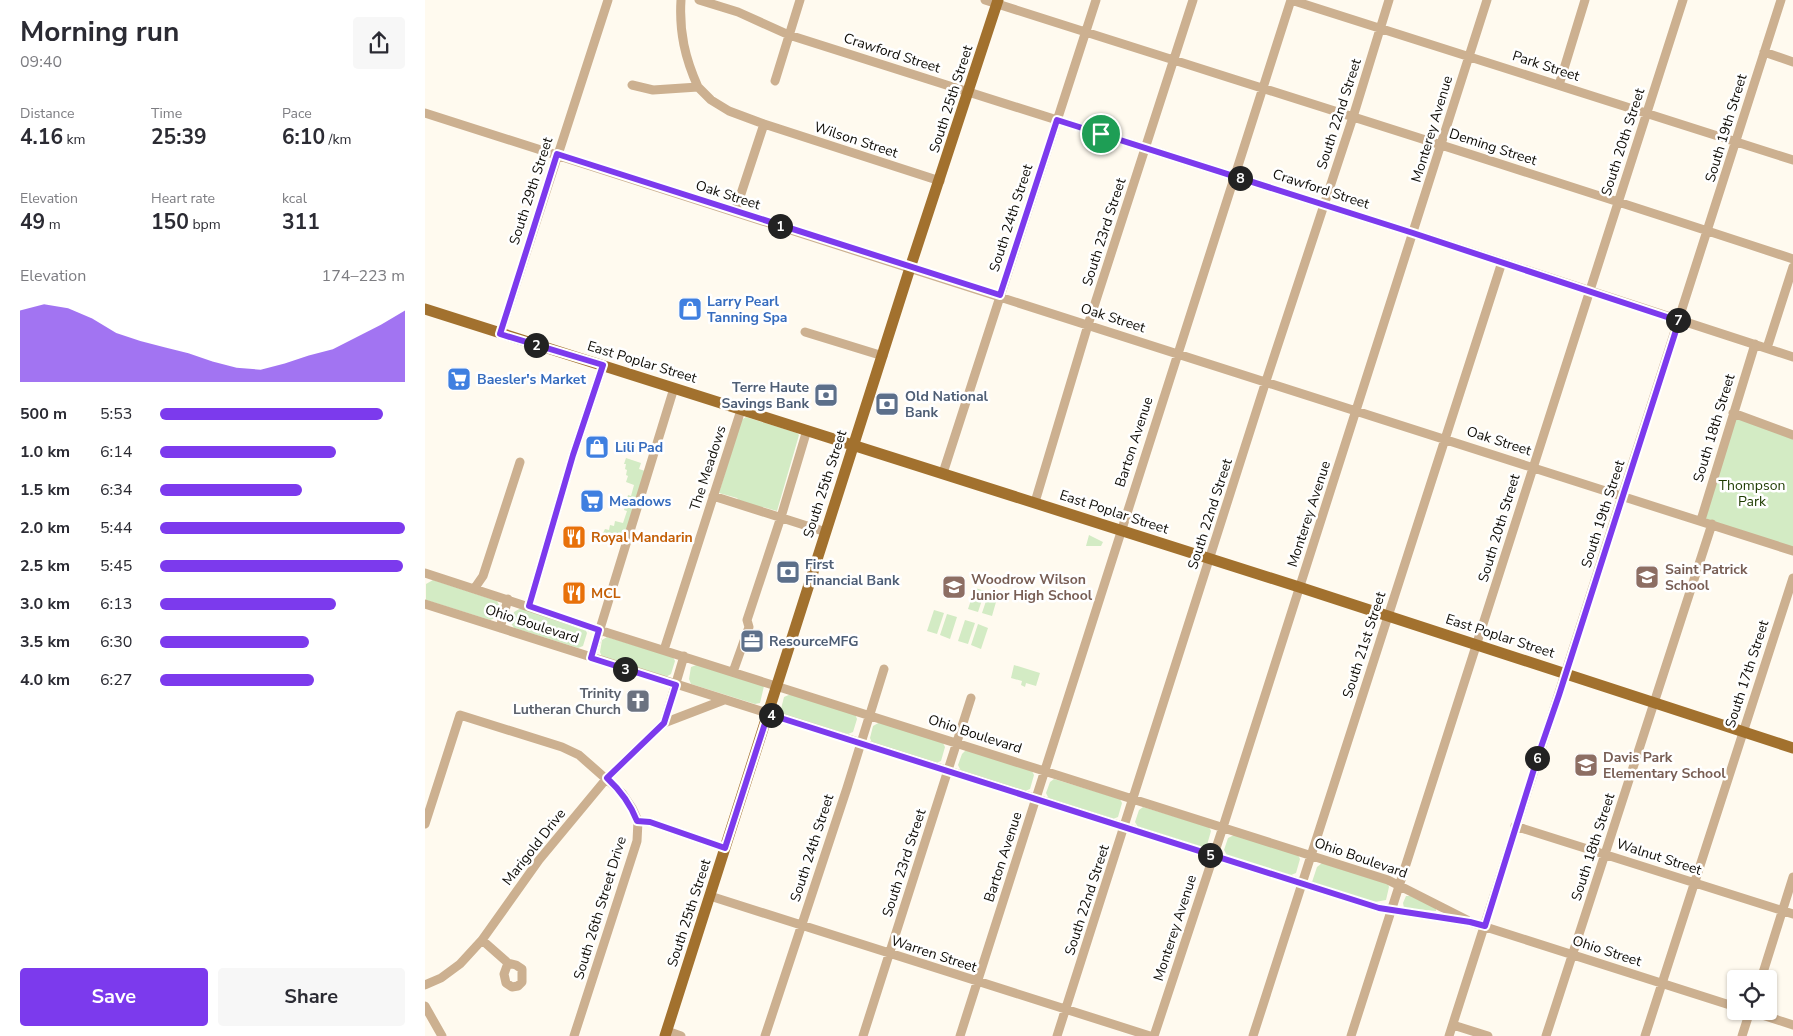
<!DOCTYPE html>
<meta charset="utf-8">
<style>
:root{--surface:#fff;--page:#f7f7f7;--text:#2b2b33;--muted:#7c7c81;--accent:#7c3aed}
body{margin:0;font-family:"Nunito Sans",sans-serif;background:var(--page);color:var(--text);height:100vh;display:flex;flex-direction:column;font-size:19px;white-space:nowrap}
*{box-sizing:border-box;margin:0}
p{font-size:16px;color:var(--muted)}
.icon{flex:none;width:28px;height:28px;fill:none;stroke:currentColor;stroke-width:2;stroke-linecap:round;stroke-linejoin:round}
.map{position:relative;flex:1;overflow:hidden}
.panel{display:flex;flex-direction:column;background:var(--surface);width:425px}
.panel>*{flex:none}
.buttons{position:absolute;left:1302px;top:970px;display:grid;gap:10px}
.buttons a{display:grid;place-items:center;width:50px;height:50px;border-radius:5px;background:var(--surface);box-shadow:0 1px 4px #0004;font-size:25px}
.pin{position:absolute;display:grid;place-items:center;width:42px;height:42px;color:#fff;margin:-21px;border:2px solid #fff;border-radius:50%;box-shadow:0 1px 5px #0007}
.km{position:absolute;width:25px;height:25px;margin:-12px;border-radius:50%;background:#222;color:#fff;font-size:14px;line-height:25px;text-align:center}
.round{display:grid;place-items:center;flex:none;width:52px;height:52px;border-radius:5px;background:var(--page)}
.summary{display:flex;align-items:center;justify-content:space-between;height:85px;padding:0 20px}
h1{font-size:28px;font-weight:700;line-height:38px}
.stats{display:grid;grid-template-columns:repeat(3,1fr);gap:8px;height:85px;padding:5px 20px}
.stats div{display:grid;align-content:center}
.stats b{font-size:21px;font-weight:700}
.stats small{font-size:14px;font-weight:400}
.stats p{font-size:14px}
.chart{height:140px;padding:10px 20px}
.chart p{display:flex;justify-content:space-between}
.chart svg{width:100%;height:90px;margin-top:5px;fill:var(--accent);opacity:.7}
.cta{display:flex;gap:10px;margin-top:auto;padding:10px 20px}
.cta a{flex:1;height:58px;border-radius:5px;background:var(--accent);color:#fff;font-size:20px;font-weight:700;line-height:58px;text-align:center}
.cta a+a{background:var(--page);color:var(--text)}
ul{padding:0 20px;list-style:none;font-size:16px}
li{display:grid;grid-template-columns:80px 60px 1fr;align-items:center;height:38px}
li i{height:12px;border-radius:6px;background:var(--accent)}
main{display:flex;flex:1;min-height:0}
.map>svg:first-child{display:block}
.green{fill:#d3ebc4}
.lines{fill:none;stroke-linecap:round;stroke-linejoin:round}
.minor{stroke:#ccb090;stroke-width:9}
.major{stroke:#a2712e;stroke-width:11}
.route-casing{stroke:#fff;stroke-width:10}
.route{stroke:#7c3aed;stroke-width:6}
.labels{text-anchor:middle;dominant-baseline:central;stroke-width:5;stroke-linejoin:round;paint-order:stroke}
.street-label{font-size:14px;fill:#0f0d07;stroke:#fff}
.shop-label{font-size:14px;font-weight:bold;fill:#366cbe;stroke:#fff;text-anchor:start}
.service-label{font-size:14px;font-weight:bold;fill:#4e5e75;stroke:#fff;text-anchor:start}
.park-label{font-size:14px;fill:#1e3b00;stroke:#fff}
.food-label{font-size:14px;font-weight:bold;fill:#c56008;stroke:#fff;text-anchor:start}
.education-label{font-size:14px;font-weight:bold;fill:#785e54;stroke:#fff;text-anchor:start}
.worship-label{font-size:14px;font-weight:bold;fill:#5b616d;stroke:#fff;text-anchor:end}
</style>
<main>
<section class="panel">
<div class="summary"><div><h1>Morning run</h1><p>09:40</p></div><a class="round"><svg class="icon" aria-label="share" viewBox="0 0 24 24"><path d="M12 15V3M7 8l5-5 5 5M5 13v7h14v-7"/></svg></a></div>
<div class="stats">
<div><p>Distance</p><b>4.16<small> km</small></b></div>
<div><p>Time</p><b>25:39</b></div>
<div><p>Pace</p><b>6:10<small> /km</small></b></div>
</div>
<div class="stats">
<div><p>Elevation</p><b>49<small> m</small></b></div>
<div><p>Heart rate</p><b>150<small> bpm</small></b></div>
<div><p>kcal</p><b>311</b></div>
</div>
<div class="chart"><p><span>Elevation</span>174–223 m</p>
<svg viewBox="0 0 160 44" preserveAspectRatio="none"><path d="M0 44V9L10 6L20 8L30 13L40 20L50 24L60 27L70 30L80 34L90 37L100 38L110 35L120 31L130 28L140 22L150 16L160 9V44z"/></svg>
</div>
<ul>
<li><b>500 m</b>5:53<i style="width:91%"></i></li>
<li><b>1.0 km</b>6:14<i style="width:72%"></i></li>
<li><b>1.5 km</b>6:34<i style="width:58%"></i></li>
<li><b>2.0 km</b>5:44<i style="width:100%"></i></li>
<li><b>2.5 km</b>5:45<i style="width:99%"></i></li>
<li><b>3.0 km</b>6:13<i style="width:72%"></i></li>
<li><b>3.5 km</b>6:30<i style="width:61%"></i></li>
<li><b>4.0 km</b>6:27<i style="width:63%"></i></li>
</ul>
<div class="cta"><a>Save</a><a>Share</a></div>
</section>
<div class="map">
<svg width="1368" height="1036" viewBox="0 0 1368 1036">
<rect width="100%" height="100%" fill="#fffaef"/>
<!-- green -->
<path class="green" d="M1308 413 1368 435V551L1276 520Z
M321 417 372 433 374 435 352 511 338 507 334 508 315 502 312 498 294 493 316 420Z
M201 458 216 463 214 469 220 471 211 502 202 499 203 495 206 496 209 485 201 482 203 476 201 475 202 470 200 469 201 464H199Z
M200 506 209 509 199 540 193 538 191 544 175 539 180 529 184 530 185 525 189 526 190 521 198 523 202 511 199 510Z
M664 535 678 542 676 546H661Z
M8 580 72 601 74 605 70 618 65 620 1 600V584Z
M550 588 560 591 553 612 543 609Z
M564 592 573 595 567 616 557 613Z
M96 608 160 629 162 633 158 646 153 648 89 628 86 623 89 612Z
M509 610 519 613 512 634 502 631Z
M522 614 532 617 525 639 515 635Z
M540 620 550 623 543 644 533 641Z
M553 624 563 628 556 649 546 645Z
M182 637 248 657 250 661 246 674 241 677 177 657 175 652 177 640Z
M274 664 339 686 335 703 330 704 266 684 264 679 266 667Z
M589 665 615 673 611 686 601 683 600 687 596 685 597 681 586 678Z
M366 694 430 714 432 719 428 732 423 734 358 714 356 709 359 697Z
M455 722 518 743 520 747 516 761 511 763 447 743 445 738 448 726Z
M541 750 607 771 609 775 605 789 600 791 536 771 533 765 537 754Z
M629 779 695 799 697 803 693 817 688 819 624 799 621 793 625 782Z
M718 807 784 827 786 831 782 845 777 847 713 827 710 822 714 810Z
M809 835 873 855 875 859 871 873 866 875 802 855 799 850 803 838Z
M897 863 963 884 964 887 961 900 950 902 887 882 892 867Z
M981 896H986L1011 908V911L979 908 978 903Z"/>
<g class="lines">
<!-- minor -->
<path class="minor" d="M256 0C254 32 260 58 273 87
M274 0 313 12 364 35 988 233 1368 357
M560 0C829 86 1099 170 1368 259
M1339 52 1368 62
M350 81 375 0
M207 85 228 90 273 87 286 100 304 111 339 124 515 181
M1134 85 1160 0
M0 113 1368 551
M310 212 339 124
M380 332 458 356
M75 334 183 0
M1342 348 1368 267
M1308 413 1368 435
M518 473 671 0
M288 496 401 532
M610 502 663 325 768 0
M1276 520 1330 344
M0 573 174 630 963 880 1042 920
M49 589 58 576 95 462
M0 604 954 908 1045 922 1311 1007
M104 606 148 455 178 365
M75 628 83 599
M239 650 316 410
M166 658 249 388
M308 672 324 627 322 620 356 517 382 430
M239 723 259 656
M213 821 225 822 300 848
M0 824 35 715 137 747 154 755 197 793 207 808 213 821 212 841 149 1036
M1090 826 1368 914
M285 896 725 1036
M57 940 83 963 79 974 81 983 87 987 93 986 97 982V969L91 965 83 963
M1336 979 1368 877
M0 985 16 978 35 964 57 940 114 860 182 778 239 723 299 700
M0 1006 17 1036
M1028 1025 1063 1036
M242 1031 256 1036
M340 1036 422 788 459 669
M438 1036 546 698
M535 1036 866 0 1368 160
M632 1036 841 381 928 117 964 0
M729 1036 798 827 1062 0
M828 1036 1077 262
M926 1036 1258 0
M1024 1036 1356 0
M1121 1036 1287 524
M1220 1036 1368 578
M1317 1036 1325 1011 1368 1025"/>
<!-- major -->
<path class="major" d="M0 309 874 587 1368 748
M240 1036 485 268 573 0"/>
</g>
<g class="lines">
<!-- route casing -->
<g class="route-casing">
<path id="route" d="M632 120 988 233 1254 321 1134 695 1114 753 1060 926 1045 922 954 908 343 714 300 848 225 822 212 821C205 803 196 791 182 778L239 723 251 685 166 658 174 630 104 606 148 455 178 365 75 334 132 154 575 295Z"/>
</g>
<!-- route -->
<use href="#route" class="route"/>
</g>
<!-- icons -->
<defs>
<g id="shop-square" transform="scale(1.25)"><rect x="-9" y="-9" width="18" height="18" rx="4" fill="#3f7fe0" stroke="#fff"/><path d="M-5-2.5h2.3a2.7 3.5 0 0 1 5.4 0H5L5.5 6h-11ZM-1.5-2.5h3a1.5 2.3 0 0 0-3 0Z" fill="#fff"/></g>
<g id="supermarket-square" transform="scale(1.25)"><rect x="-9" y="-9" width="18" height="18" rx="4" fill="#3f7fe0" stroke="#fff"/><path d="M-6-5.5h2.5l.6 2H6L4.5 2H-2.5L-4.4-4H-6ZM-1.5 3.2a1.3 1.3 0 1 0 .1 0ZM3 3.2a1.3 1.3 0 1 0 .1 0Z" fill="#fff"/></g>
<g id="bank-square" transform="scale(1.25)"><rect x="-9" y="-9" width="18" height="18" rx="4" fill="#5c6f8a" stroke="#fff"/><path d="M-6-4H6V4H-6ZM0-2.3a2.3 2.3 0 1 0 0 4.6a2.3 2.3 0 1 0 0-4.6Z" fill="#fff"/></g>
<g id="restaurant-square" transform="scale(1.25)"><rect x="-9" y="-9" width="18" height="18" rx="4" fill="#e8710a" stroke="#fff"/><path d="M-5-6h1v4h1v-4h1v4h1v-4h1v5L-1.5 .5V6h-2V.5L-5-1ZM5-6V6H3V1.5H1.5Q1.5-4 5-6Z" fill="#fff"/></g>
<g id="school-square" transform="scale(1.25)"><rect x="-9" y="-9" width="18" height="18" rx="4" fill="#8d6e63" stroke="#fff"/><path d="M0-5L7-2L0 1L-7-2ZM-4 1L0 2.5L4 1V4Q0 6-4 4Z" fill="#fff"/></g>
<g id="office-square" transform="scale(1.25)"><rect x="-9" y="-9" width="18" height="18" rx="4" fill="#5c6f8a" stroke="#fff"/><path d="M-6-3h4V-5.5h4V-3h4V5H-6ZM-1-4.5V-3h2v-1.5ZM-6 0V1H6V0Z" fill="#fff"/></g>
<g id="church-square" transform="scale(1.25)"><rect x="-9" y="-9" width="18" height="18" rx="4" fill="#6b7280" stroke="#fff"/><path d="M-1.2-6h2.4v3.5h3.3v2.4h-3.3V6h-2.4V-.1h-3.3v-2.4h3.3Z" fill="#fff"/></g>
</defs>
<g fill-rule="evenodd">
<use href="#shop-square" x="265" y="309"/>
<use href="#supermarket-square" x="34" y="379"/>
<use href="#bank-square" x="401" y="395"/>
<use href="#bank-square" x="462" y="404"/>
<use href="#shop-square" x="172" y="447"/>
<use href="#supermarket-square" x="167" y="501"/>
<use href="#restaurant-square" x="149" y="537"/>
<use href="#bank-square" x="363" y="572"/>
<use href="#school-square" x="1222" y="577"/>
<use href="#school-square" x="529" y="587"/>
<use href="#restaurant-square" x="149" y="593"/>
<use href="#office-square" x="327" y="641"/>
<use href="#church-square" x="213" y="701"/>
<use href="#school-square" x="1161" y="765"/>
</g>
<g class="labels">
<!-- street labels -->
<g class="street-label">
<text transform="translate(467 53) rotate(18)">Crawford Street</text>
<text transform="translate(1121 66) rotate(18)">Park Street</text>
<text transform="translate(526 99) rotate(-72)">South 25th Street</text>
<text transform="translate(914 114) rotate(-72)">South 22nd Street</text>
<text transform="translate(1301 128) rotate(-73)">South 19th Street</text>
<text transform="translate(1007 129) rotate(-73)">Monterey Avenue</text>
<text transform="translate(431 140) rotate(18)">Wilson Street</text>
<text transform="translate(1198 142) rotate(-72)">South 20th Street</text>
<text transform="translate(1068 147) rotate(18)">Deming Street</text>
<text transform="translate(896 189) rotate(18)">Crawford Street</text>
<text transform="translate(106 191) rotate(-72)">South 29th Street</text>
<text transform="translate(303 195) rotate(18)">Oak Street</text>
<text transform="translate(586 218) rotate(-72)">South 24th Street</text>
<text transform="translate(679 232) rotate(-72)">South 23rd Street</text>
<text transform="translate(688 318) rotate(18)">Oak Street</text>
<text transform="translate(217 362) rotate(17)">East Poplar Street</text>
<text transform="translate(1289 428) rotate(-73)">South 18th Street</text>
<text transform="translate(1074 441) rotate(18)">Oak Street</text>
<text transform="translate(709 442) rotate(-72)">Barton Avenue</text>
<text transform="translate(283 468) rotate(-72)">The Meadows</text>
<text transform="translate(400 484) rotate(-72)">South 25th Street</text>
<text transform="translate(689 512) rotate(18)">East Poplar Street</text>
<text transform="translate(785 514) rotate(-72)">South 22nd Street</text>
<text transform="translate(884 514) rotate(-72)">Monterey Avenue</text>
<text transform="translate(1178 514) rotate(-72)">South 19th Street</text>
<text transform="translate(1074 528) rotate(-73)">South 20th Street</text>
<text transform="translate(107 624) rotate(18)">Ohio Boulevard</text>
<text transform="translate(1075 636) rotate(18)">East Poplar Street</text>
<text transform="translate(939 645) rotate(-72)">South 21st Street</text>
<text transform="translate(1322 674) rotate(-72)">South 17th Street</text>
<text transform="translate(550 734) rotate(18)">Ohio Boulevard</text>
<text transform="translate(109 847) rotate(-52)">Marigold Drive</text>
<text transform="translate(1168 847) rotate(-72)">South 18th Street</text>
<text transform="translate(387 848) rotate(-72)">South 24th Street</text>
<text transform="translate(578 857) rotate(-72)">Barton Avenue</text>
<text transform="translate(1234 857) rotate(18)">Walnut Street</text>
<text transform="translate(936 858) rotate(19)">Ohio Boulevard</text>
<text transform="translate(479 863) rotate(-72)">South 23rd Street</text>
<text transform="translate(662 900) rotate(-72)">South 22nd Street</text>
<text transform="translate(175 908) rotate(-73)">South 26th Street Drive</text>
<text transform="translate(264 913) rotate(-72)">South 25th Street</text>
<text transform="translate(750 928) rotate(-72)">Monterey Avenue</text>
<text transform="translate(1182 951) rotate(18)">Ohio Street</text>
<text transform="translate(509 954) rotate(18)">Warren Street</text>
</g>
<!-- shop labels -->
<g class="shop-label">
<text x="282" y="301">Larry Pearl<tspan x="282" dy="16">Tanning Spa</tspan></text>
<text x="52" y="379">Baesler's Market</text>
<text x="190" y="447">Lili Pad</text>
<text x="184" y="501">Meadows</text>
</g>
<!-- service labels -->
<g class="service-label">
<text x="384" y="387" text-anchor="end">Terre Haute<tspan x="384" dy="16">Savings Bank</tspan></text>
<text x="480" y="396">Old National<tspan x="480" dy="16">Bank</tspan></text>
<text x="380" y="564">First<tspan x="380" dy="16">Financial Bank</tspan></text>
<text x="344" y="641">ResourceMFG</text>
</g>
<!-- park labels -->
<g class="park-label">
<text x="1327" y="485">Thompson<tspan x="1327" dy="16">Park</tspan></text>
</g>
<!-- food labels -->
<g class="food-label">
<text x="166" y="537">Royal Mandarin</text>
<text x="166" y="593">MCL</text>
</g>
<!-- education labels -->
<g class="education-label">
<text x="1240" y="569">Saint Patrick<tspan x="1240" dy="16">School</tspan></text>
<text x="546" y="579">Woodrow Wilson<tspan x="546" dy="16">Junior High School</tspan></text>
<text x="1178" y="757">Davis Park<tspan x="1178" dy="16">Elementary School</tspan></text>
</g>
<!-- worship labels -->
<g class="worship-label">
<text x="196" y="693">Trinity<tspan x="196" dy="16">Lutheran Church</tspan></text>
</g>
</g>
</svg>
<div class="buttons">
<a><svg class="icon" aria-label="locate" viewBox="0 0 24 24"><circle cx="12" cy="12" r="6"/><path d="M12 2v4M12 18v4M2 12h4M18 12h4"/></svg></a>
</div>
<div class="pin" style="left:676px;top:134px;background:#1e9e55"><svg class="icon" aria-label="arrive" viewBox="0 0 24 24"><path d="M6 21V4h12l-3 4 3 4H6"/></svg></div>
<b class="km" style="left:355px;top:226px">1</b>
<b class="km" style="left:111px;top:345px">2</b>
<b class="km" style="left:200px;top:669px">3</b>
<b class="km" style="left:346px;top:715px">4</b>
<b class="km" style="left:785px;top:855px">5</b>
<b class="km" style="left:1112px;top:758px">6</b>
<b class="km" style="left:1253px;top:320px">7</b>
<b class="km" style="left:815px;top:178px">8</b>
</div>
</main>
